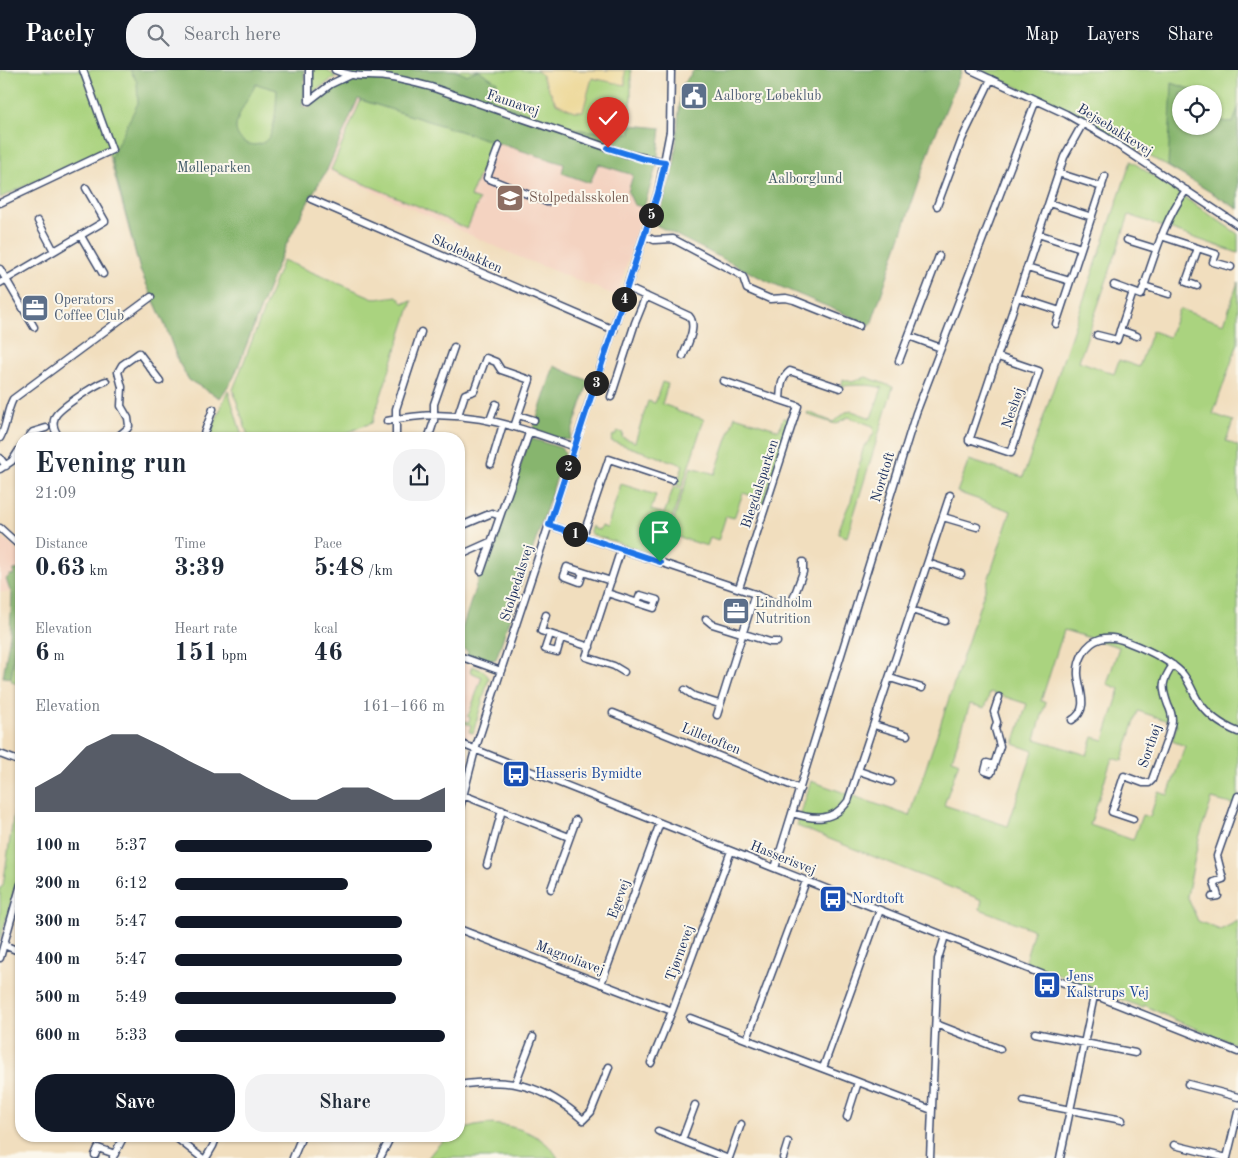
<!DOCTYPE html>
<meta charset="utf-8">
<style>
:root{--surface:#fff;--page:#f2f2f3;--text:#1f2937;--muted:#747a83;--accent:#111827}
body{margin:0;font-family:"Old Standard TT",serif;background:var(--page);color:var(--text);height:100vh;display:flex;flex-direction:column;font-size:19px;white-space:nowrap}
*{box-sizing:border-box;margin:0}
p{font-size:16px;color:var(--muted)}
.icon{flex:none;width:28px;height:28px;fill:none;stroke:currentColor;stroke-width:2;stroke-linecap:round;stroke-linejoin:round}
.map{position:relative;flex:1;overflow:hidden}
.drawer{position:absolute;left:15px;top:362px;width:450px;height:710px;display:flex;flex-direction:column;background:var(--surface);border-radius:20px;box-shadow:0 1px 4px #0004}
.drawer>*{flex:none}
.controls{position:absolute;left:1172px;top:15px;display:grid;gap:10px}
.controls a{display:grid;place-items:center;width:50px;height:50px;border-radius:50%;background:var(--surface);box-shadow:0 1px 4px #0004;font-size:25px}
.pin{position:absolute;display:grid;place-items:center;width:42px;height:42px;color:#fff;margin:-51px -21px;border-radius:50% 50% 50% 0;rotate:-45deg;box-shadow:0 0 5px #0007}
.pin .icon{rotate:45deg}
.km{position:absolute;width:25px;height:25px;margin:-12px;border-radius:50%;background:#222;color:#fff;font-size:14px;line-height:25px;text-align:center}
.round{display:grid;place-items:center;flex:none;width:52px;height:52px;border-radius:20px;background:var(--page)}
.headline{display:flex;align-items:center;justify-content:space-between;height:85px;padding:0 20px}
h1{font-size:28px;font-weight:600;line-height:38px}
.stats{display:grid;grid-template-columns:repeat(3,1fr);gap:8px;height:85px;padding:5px 20px}
.stats div{display:grid;align-content:center}
.stats b{font-size:25px;font-weight:600}
.stats small{font-size:14px;font-weight:400}
.stats p{font-size:14px}
.chart{height:140px;padding:10px 20px}
.chart p{display:flex;justify-content:space-between}
.chart svg{width:100%;height:90px;margin-top:5px;fill:var(--accent);opacity:.7}
.cta{display:flex;gap:10px;margin-top:auto;padding:10px 20px}
.cta a{flex:1;height:58px;border-radius:20px;background:var(--accent);color:#fff;font-size:20px;font-weight:600;line-height:58px;text-align:center}
.cta a+a{background:var(--page);color:var(--text)}
ul{padding:0 20px;list-style:none;font-size:16px}
li{display:grid;grid-template-columns:80px 60px 1fr;align-items:center;height:38px}
li i{height:12px;border-radius:6px;background:var(--accent)}
header{display:flex;align-items:center;gap:30px;box-sizing:border-box;height:70px;padding:0 25px;background:var(--accent);color:#fff}
header strong{font-size:24px}
nav{display:flex;gap:28px;margin-inline-start:auto;font-size:18px}
.search{width:350px;height:45px;background:var(--page);display:flex;align-items:center;gap:12px;box-sizing:border-box;padding:0 18px;border-radius:20px;color:var(--muted);font-size:19px}
.map>svg:first-child{display:block}
.built{fill:#f4d3c1}
.green{fill:#aad37f;stroke:#62816e;fill-rule:evenodd}
.forest{fill:#87b56e;stroke:#517266;fill-rule:evenodd}
.sand{fill:#eeda9e;stroke:#84847e}
.lines{fill:none;stroke-linecap:round;stroke-linejoin:round}
.minor-casing{stroke:#3b496c;stroke-width:9}
.minor{stroke:#fff;stroke-width:6}
.route-casing{stroke:#fff;stroke-width:10}
.route{stroke:#1a73e8;stroke-width:6}
.labels{text-anchor:middle;dominant-baseline:central;stroke-width:4;stroke-linejoin:round;paint-order:stroke}
.service-label{font-size:14px;fill:#4e5e75;stroke:#fbf7ec;text-anchor:start}
.street-label{font-size:14px;fill:#1b2f5e;stroke:#fbf7ec}
.park-label{font-size:14px;fill:#3f5866;stroke:#fbf7ec}
.education-label{font-size:14px;fill:#785e54;stroke:#fbf7ec;text-anchor:start}
.transit-label{font-size:14px;fill:#164399;stroke:#fbf7ec;text-anchor:start}
</style>
<header>
<strong>Pacely</strong>
<div class="search"><svg class="icon" aria-label="search" viewBox="0 0 24 24"><circle cx="10" cy="10" r="6"/><path d="M15 15l6 6"/></svg>Search here</div>
<nav><a>Map</a><a>Layers</a><a>Share</a></nav>
</header>
<div class="map">
<svg width="1238" height="1088" viewBox="0 0 1238 1088">
<rect width="100%" height="100%" fill="#fbf7ec"/>
<filter id="ink" filterUnits="userSpaceOnUse"><feTurbulence type="fractalNoise" baseFrequency=".02" numOctaves="2"/><feDisplacementMap in="SourceGraphic" scale="10" xChannelSelector="R" yChannelSelector="G"/><feConvolveMatrix kernelMatrix="1 2 1 2 8 2 1 2 1" color-interpolation-filters="sRGB"/></filter>
<filter id="wash" filterUnits="userSpaceOnUse"><feTurbulence type="fractalNoise" baseFrequency=".0096" numOctaves="4" result="noise"/><feDisplacementMap in="SourceGraphic" scale="20" xChannelSelector="R" yChannelSelector="G"/><feGaussianBlur stdDeviation="1.12" result="paint"/><feColorMatrix in="noise" values="0 0 0 0 0 0 0 0 0 0 0 0 0 0 0 0 0 1.4 0 .05"/><feComposite in="paint" operator="in"/></filter>
<g filter="url(#wash)">
<rect width="100%" height="100%" fill="#f1debe"/>
<!-- built -->
<path class="built" d="M358 28 565 94 590 113 597 93 634 105 628 122 634 135 644 137 617 226 519 187 327 100Z
M0 465 21 484V523L0 522Z
M459 592 482 600 488 604 489 608 473 663 468 668 459 664Z"/>
<!-- green -->
<path class="green" d="M0 0H304L305 22 302 36 309 38 313 32 327 100C310 127 295 155 282 184 260 232 248 284 220 328L189 310 178 291 165 255 140 200 107 77 0 128Z
M312 0H327L336 7 313 22 312 20Z
M378 0H631V64L579 60 476 26 432 9 389 0Z
M980 0H1238V139L1191 110 1076 44ZM1181 24H1214V56H1181Z
M361 30 493 71 470 127 479 130 467 159 418 136 331 100Z
M1131 91 1238 164V183L1129 145 1079 291 1114 304 1119 290 1139 297 1152 261 1169 267 1179 239 1224 254 1238 212V273L1213 344 1233 351 1226 371 1238 376V736L1212 729 1199 768 1187 826 1198 851 1220 860 1238 851V975L1175 950 1144 935 1143 938 1025 891 1034 860 980 839 982 830 797 756 811 711 910 746 1011 441 957 422 969 390 1023 407ZM1064 560 1119 577 1107 614 1120 619 1104 670 1093 667 1087 685 1035 669 1046 632 1041 631ZM990 622 1027 634 1014 674 1033 681 1008 756 944 735 959 692 952 689 970 634 985 638ZM1138 641 1177 654 1172 671 1185 676 1168 725 1158 722 1150 747 1142 745 1133 770 1090 755 1112 688 1122 691Z
M283 190 376 229 397 226 403 233 412 231 372 353 360 357 335 369H249L233 320Z
M866 307 893 317 847 467 838 464C838 461 849 433 851 431L863 379 874 363 873 356 848 347 835 354 808 345 807 343 808 342 833 352 846 342 852 341 871 348 882 318C870 314 855 315 842 316L843 309 852 312Z
M662 312 668 314 662 334 676 339V341L704 349 682 417 677 415 683 395 611 371 613 365 615 366 617 361 623 363 622 367 635 372 648 331 655 333Z
M228 320 243 369H216L211 362Z
M735 346 779 360 783 348 791 349 763 434H761L762 429 743 423 734 448 726 446 718 471 710 468 707 476 669 464 691 397 715 404Z
M621 414 656 425 651 440 664 444 674 416 682 419 659 486 591 464 590 461 592 456 594 459 599 460 601 456 607 458Z
M21 564V615L12 612 11 608 16 571Z
M472 596 484 601 489 608 473 663 469 662 471 655 464 653 465 651 469 652 470 647 467 646 469 644 482 607 470 602Z
M16 729 21 731V796L0 871V818L3 816Z
M488 1054C515 1055 544 1064 558 1088H428C436 1077 444 1066 459 1066V1061L475 1056Z"/>
<!-- forest -->
<path class="forest" d="M130 0H304L305 22 302 36 309 38C319 22 335 14 353 8L351 0H453L466 5 478 0 497 12 492 31 579 60 631 64V55L661 58 657 94 644 137 634 135 628 122 633 105 598 94 590 113 562 103 564 94 358 29 327 100 312 124 281 185 234 307 220 328 189 310 178 291 165 255 140 200 111 87 138 33 137 12ZM256 14 277 20C276 34 276 53 270 65 262 81 238 76 236 59 235 47 251 24 256 14Z
M694 0H962L933 70 871 255 767 211 656 155 674 98 681 17Z
M1172 13 1204 24H1181V56H1214V27L1217 28V50L1233 53 1238 38V139L1168 96Z
M554 296 589 311 569 370 557 368 533 360Z
M530 368 561 378 565 383 496 589 486 592 467 585 468 581 459 577V568L479 506 484 501Z
M21 499V564L16 571 11 608 3 607 10 564 12 524 9 518 6 509 10 505H13L14 500Z"/>
<!-- sand -->
<path class="sand" d="M536 0H625V15L592 8 583 41H574L556 33 541 4Z"/>
</g>
<g filter="url(#ink)">
<g class="lines">
<!-- minor casing -->
<g class="minor-casing">
<path id="minor" d="M309 0V31
M335 0C351 8 368 5 385 7 401 9 416 13 431 17L626 84 665 92
M971 0 1066 44 1103 65 1238 155
M309 31 331 14 350 5
M499 76 487 108 547 132
M1058 103 1102 117
M311 129 614 260
M0 133 112 80 83 0
M1049 133 1092 147
M937 136 962 69 991 9
M38 151 54 181
M1038 164 1081 178
M81 166 103 204
M645 166 654 170 673 169 739 204 743 207 747 219 770 229 786 228 794 230 859 256
M1161 166 1216 184 1213 192 1231 197
M1127 170 1156 179
M1027 198 1070 211
M0 199 34 257
M0 213 105 151 86 118
M1114 215 1133 222
M1144 216 1169 224
M1197 216 1186 212 1198 178
M628 218 689 246C698 256 687 275 683 286
M1017 227 1060 241
M1056 254 1105 106
M1120 260 1137 266
M1097 265 1117 270 1133 222 1141 225C1154 188 1163 152 1186 120
M909 266 941 278
M899 291 939 186
M723 311 798 336 739 518
M611 327 635 253 646 226
M780 330C781 318 780 309 790 301L840 318
M458 345 465 324 474 321 486 288 496 292 501 300 530 310 514 357
M518 345 534 350
M490 350 496 334
M387 351C459 335 509 354 575 377
M396 365V339L421 262
M0 368C7 356 6 342 13 329L151 227
M27 369 33 362 46 358
M60 369C56 362 51 356 55 347 58 339 96 314 106 311
M115 369 127 359 129 356 128 348 121 336 122 317 118 302 122 295 139 283 160 311
M202 369 213 339
M428 369 434 351V334L454 277
M969 369 1011 383 1039 301 998 287
M969 371 1064 87 1083 53
M0 388 6 396
M491 394 503 354
M0 399 12 391 21 377
M943 447 977 457
M549 455 755 524 717 645
M461 456 492 443 500 446
M0 458 21 477
M583 466 609 389 672 410
M621 479 586 587 614 596 624 602
M463 484 492 471
M928 493 961 504
M481 501 529 363
M583 502 580 512 564 506 567 497 611 511
M607 523 654 538 657 530 640 525 637 533
M755 524C764 529 782 537 792 532L803 502V492
M912 540 945 551
M546 545 541 561 590 577
M706 549 712 554 770 572H777
M550 564 545 579 557 582 561 568
M459 586 501 601
M890 608 922 618
M685 620 694 626 719 634
M613 643 800 719
M1072 650C1090 640 1079 619 1078 605 1077 590 1086 573 1100 569 1111 566 1120 569 1130 573 1148 580 1168 589 1182 603 1189 611 1192 620 1197 629 1207 645 1221 655 1238 662
M874 655 907 665
M459 673 1238 982
M0 684 21 692
M994 695 991 703 985 701 987 693 994 695 1000 676 995 659 997 652 994 642 999 627
M859 701 891 712
M463 725 569 767
M459 742 475 680 505 588 658 123 670 61 671 0
M792 743C814 750 833 752 848 731L950 425
M1133 749 1112 742 1124 706 1143 713H1149L1152 710C1157 694 1171 664 1172 650 1172 644 1170 639 1168 635 1161 616 1162 611 1173 595
M487 795 502 740
M775 798 916 343 1036 30
M551 819 576 750
M1212 827 1218 826 1214 812 1223 809 1217 786 1238 726
M459 859 672 941
M4 875 21 882
M0 888 21 814
M601 914 660 753
M690 948 932 1040
M936 954 1000 979
M1035 963 1135 983
M747 969 806 811
M651 993 672 941 731 781
M823 998 880 840
M515 1014 533 967
M1188 1014 1238 1027
M459 1015C510 1007 544 1015 583 1050L591 1042 609 997
M1024 1031 1122 1050
M847 1047 858 1012
M658 1061 726 1088
M174 1066 202 1088
M682 1070 695 1035
M1174 1075 1227 1088
M95 1085 98 1078 115 1084
M113 1087 124 1066
M206 1088 213 1076 217 1066
M293 1088 302 1066
M380 1088 391 1066
M729 1088 741 1054
M783 1088 788 1072
M930 1088 938 889 945 866
M1060 1088 1094 926
M1227 1088 1238 1042"/>
</g>
<!-- minor -->
<use href="#minor" class="minor"/>
</g>
</g>
<g class="lines" filter="url(#ink)">
<!-- route casing -->
<g class="route-casing">
<path id="route" d="M608 78 644 89 665 92 658 123 549 455 660 492"/>
</g>
<!-- route -->
<use href="#route" class="route"/>
</g>
<!-- icons -->
<defs>
<g id="civic-square" transform="scale(1.4375)"><rect x="-9" y="-9" width="18" height="18" rx="4" fill="#5c6f8a" stroke="#fbf7ec"/><path d="M-.6-6.5H3V-4.5H.6V-3L4-1V1h2V6H-6V1h2V-1L-.6-3ZM-1.2 2.5V6h2.4V2.5Z" fill="#fff"/></g>
<g id="school-square" transform="scale(1.4375)"><rect x="-9" y="-9" width="18" height="18" rx="4" fill="#8d6e63" stroke="#fbf7ec"/><path d="M0-5L7-2L0 1L-7-2ZM-4 1L0 2.5L4 1V4Q0 6-4 4Z" fill="#fff"/></g>
<g id="office-square" transform="scale(1.4375)"><rect x="-9" y="-9" width="18" height="18" rx="4" fill="#5c6f8a" stroke="#fbf7ec"/><path d="M-6-3h4V-5.5h4V-3h4V5H-6ZM-1-4.5V-3h2v-1.5ZM-6 0V1H6V0Z" fill="#fff"/></g>
<g id="bus-square" transform="scale(1.4375)"><rect x="-9" y="-9" width="18" height="18" rx="4" fill="#1a4fb4" stroke="#fbf7ec"/><path d="M-5-6H5V4H4V6H2V4H-2V6H-4V4H-5ZM-3.5-4V0h7V-4ZM-3.5 1.2v1.5H-2V1.2ZM2 1.2v1.5H3.5V1.2Z" fill="#fff"/></g>
</defs>
<g fill-rule="evenodd">
<use href="#civic-square" x="694" y="26"/>
<use href="#school-square" x="510" y="128"/>
<use href="#office-square" x="35" y="238"/>
<use href="#office-square" x="736" y="541"/>
<use href="#bus-square" x="516" y="704"/>
<use href="#bus-square" x="833" y="829"/>
<use href="#bus-square" x="1047" y="915"/>
</g>
<g class="labels">
<!-- service labels -->
<g class="service-label">
<text x="713" y="26">Aalborg Løbeklub</text>
<text x="54" y="230">Operators<tspan x="54" dy="16">Coffee Club</tspan></text>
<text x="755" y="533">Lindholm<tspan x="755" dy="16">Nutrition</tspan></text>
</g>
<!-- street labels -->
<g class="street-label">
<text transform="translate(513 33) rotate(19)">Faunavej</text>
<text transform="translate(1115 60) rotate(32)">Bejsebakkevej</text>
<text transform="translate(467 184) rotate(24)">Skolebakken</text>
<text transform="translate(1013 338) rotate(-71)">Neshøj</text>
<text transform="translate(883 407) rotate(-73)">Nordtoft</text>
<text transform="translate(760 414) rotate(-72)">Blegdalsparken</text>
<text transform="translate(517 513) rotate(-72)">Stolpedalsvej</text>
<text transform="translate(711 669) rotate(22)">Lilletoften</text>
<text transform="translate(1150 676) rotate(-71)">Sorthøj</text>
<text transform="translate(783 788) rotate(22)">Hasserisvej</text>
<text transform="translate(619 829) rotate(-70)">Egevej</text>
<text transform="translate(680 883) rotate(-70)">Tjørnevej</text>
<text transform="translate(570 888) rotate(21)">Magnoliavej</text>
</g>
<!-- park labels -->
<g class="park-label">
<text x="214" y="98">Mølleparken</text>
<text x="805" y="109">Aalborglund</text>
</g>
<!-- education labels -->
<g class="education-label">
<text x="529" y="128">Stolpedalsskolen</text>
</g>
<!-- transit labels -->
<g class="transit-label">
<text x="535" y="704">Hasseris Bymidte</text>
<text x="852" y="829">Nordtoft</text>
<text x="1066" y="907">Jens<tspan x="1066" dy="16">Kalstrups Vej</tspan></text>
</g>
</g>
</svg>
<div class="controls">
<a><svg class="icon" aria-label="locate" viewBox="0 0 24 24"><circle cx="12" cy="12" r="6"/><path d="M12 2v4M12 18v4M2 12h4M18 12h4"/></svg></a>
</div>
<div class="pin" style="left:660px;top:492px;background:#1e9e55"><svg class="icon" aria-label="arrive" viewBox="0 0 24 24"><path d="M6 21V4h12l-3 4 3 4H6"/></svg></div>
<div class="pin" style="left:608px;top:78px;background:#d93025"><svg class="icon" aria-label="check" viewBox="0 0 24 24"><path d="M5 12l5 5 9-10"/></svg></div>
<b class="km" style="left:575px;top:464px">1</b>
<b class="km" style="left:568px;top:397px">2</b>
<b class="km" style="left:596px;top:313px">3</b>
<b class="km" style="left:624px;top:229px">4</b>
<b class="km" style="left:651px;top:145px">5</b>
<section class="drawer">
<div class="headline"><div><h1>Evening run</h1><p>21:09</p></div><a class="round"><svg class="icon" aria-label="share" viewBox="0 0 24 24"><path d="M12 15V3M7 8l5-5 5 5M5 13v7h14v-7"/></svg></a></div>
<div class="stats">
<div><p>Distance</p><b>0.63<small> km</small></b></div>
<div><p>Time</p><b>3:39</b></div>
<div><p>Pace</p><b>5:48<small> /km</small></b></div>
</div>
<div class="stats">
<div><p>Elevation</p><b>6<small> m</small></b></div>
<div><p>Heart rate</p><b>151<small> bpm</small></b></div>
<div><p>kcal</p><b>46</b></div>
</div>
<div class="chart"><p><span>Elevation</span>161–166 m</p>
<svg viewBox="0 0 160 44" preserveAspectRatio="none"><path d="M0 44V32L10 25L20 12L30 6L40 6L50 12L60 19L70 25L80 25L90 32L100 38L110 38L120 32L130 32L140 38L150 38L160 32V44z"/></svg>
</div>
<ul>
<li><b>100 m</b>5:37<i style="width:95%"></i></li>
<li><b>200 m</b>6:12<i style="width:64%"></i></li>
<li><b>300 m</b>5:47<i style="width:84%"></i></li>
<li><b>400 m</b>5:47<i style="width:84%"></i></li>
<li><b>500 m</b>5:49<i style="width:82%"></i></li>
<li><b>600 m</b>5:33<i style="width:100%"></i></li>
</ul>
<div class="cta"><a>Save</a><a>Share</a></div>
</section>
</div>
